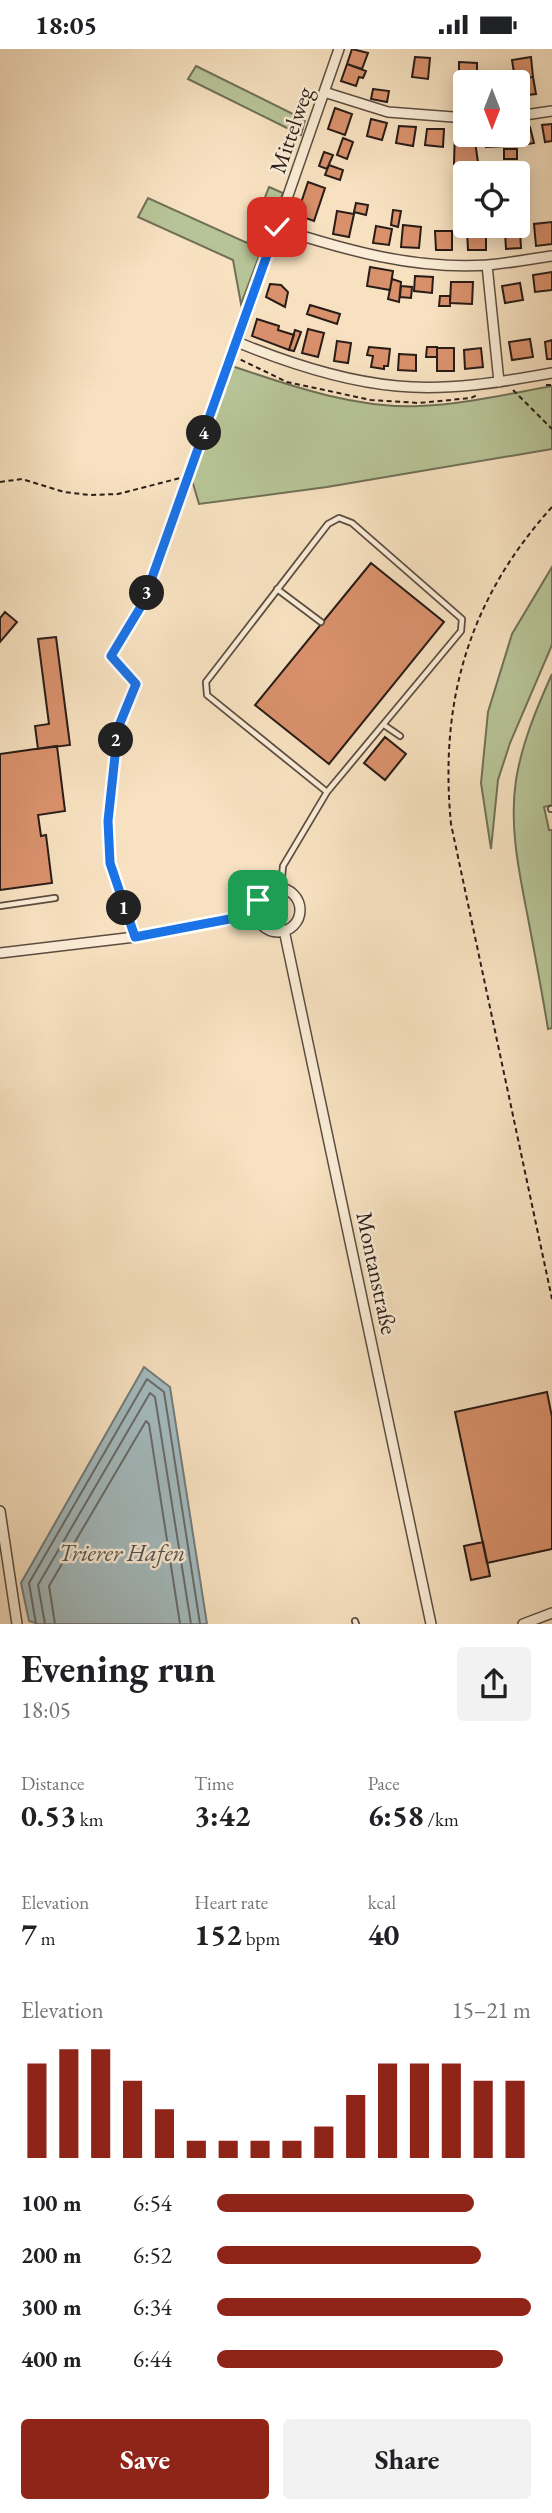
<!DOCTYPE html>
<meta charset="utf-8">
<style>
:root{--surface:#fff;--page:#f2f2f2;--text:#202124;--muted:#757577;--accent:#8f2418}
body{margin:0;font-family:"EB Garamond",serif;background:var(--page);color:var(--text);height:100vh;display:flex;flex-direction:column;font-size:26px;white-space:nowrap}
*{box-sizing:border-box;margin:0}
p{font-size:23px;color:var(--muted)}
.icon{flex:none;width:38px;height:38px;fill:none;stroke:currentColor;stroke-width:2;stroke-linecap:round;stroke-linejoin:round}
.map{position:relative;height:1575px;overflow:hidden}
.sheet{display:flex;flex-direction:column;background:var(--surface);flex:1}
.sheet>*{flex:none}
.needle{width:46px;rotate:180deg}
.tools{position:absolute;left:453px;top:21px;display:grid;gap:14px}
.tools a{display:grid;place-items:center;width:77px;height:77px;border-radius:7px;background:var(--surface);box-shadow:0 4px 18px #0003;font-size:35px}
.pin{position:absolute;display:grid;place-items:center;width:60px;height:60px;color:#fff;margin:-30px;border-radius:14px;box-shadow:0 4px 10px #0006}
.km{position:absolute;width:35px;height:35px;margin:-18px;border-radius:50%;background:#222;color:#fff;font-size:19px;line-height:35px;text-align:center}
.round{display:grid;place-items:center;flex:none;width:74px;height:74px;border-radius:7px;background:var(--page)}
.headline{display:flex;align-items:center;justify-content:space-between;height:119px;padding:0 21px}
h1{font-size:38px;font-weight:700;line-height:52px}
.stats{display:grid;grid-template-columns:repeat(3,1fr);gap:10px;height:119px;padding:7px 21px}
.stats div{display:grid;align-content:center}
.stats b{font-size:30px;font-weight:700}
.stats small{font-size:19px;font-weight:400}
.stats p{font-size:19px}
.chart{height:196px;padding:14px 21px}
.chart p{display:flex;justify-content:space-between}
.chart svg{width:100%;height:126px;margin-top:7px;stroke:var(--accent);stroke-width:6}
.button{display:flex;gap:14px;margin-top:auto;padding:14px 21px}
.button a{flex:1;height:80px;border-radius:7px;background:var(--accent);color:#fff;font-size:28px;font-weight:700;line-height:80px;text-align:center}
.button a+a{background:var(--page);color:var(--text)}
ul{padding:0 21px;list-style:none;font-size:23px}
li{display:grid;grid-template-columns:112px 84px 1fr;align-items:center;height:52px}
li i{height:18px;border-radius:9px;background:var(--accent)}
.status{display:flex;justify-content:space-between;align-items:center;height:49px;padding:0 35px;background:var(--surface);direction:ltr}
.status svg{height:19px;fill:currentColor}
.map>svg:first-child{display:block}
.green{fill:#b7c497;stroke:#707057;stroke-width:2}
.water{fill:#a3babe;stroke:#727b7b;stroke-width:2}
.lines{fill:none;stroke-linecap:round;stroke-linejoin:round}
.shore{stroke:#666b6a;stroke-width:2}
.building{fill:#d9916c;stroke:#281c17;stroke-width:2}
.service-casing{stroke:#5c4d41;stroke-width:8}
.minor-casing{stroke:#5c4d41;stroke-width:12}
.path{stroke:#281c17;stroke-width:2;stroke-dasharray:5 3.5;stroke-linecap:butt}
.service{stroke:#faecd6;stroke-width:4.5}
.minor{stroke:#faecd6;stroke-width:9}
.route-casing{stroke:#fff;stroke-width:14}
.route{stroke:#1a73e8;stroke-width:9}
.labels{text-anchor:middle;dominant-baseline:central;stroke-width:5;stroke-linejoin:round;paint-order:stroke}
.street-label{font-size:23px;fill:#281c17;stroke:#faecd6}
.water-label{font-size:24px;font-style:italic;fill:#535351;stroke:#faecd6}
</style>
<div class="status"><b>18:05</b><svg viewBox="0 0 49 12"><path d="M0 12V9h3v3zM5 12V6h3v6zM10 12V3h3v9zM15 12V0h3v12zM26 1h20v11H26zM47 4h2v5h-2z"/></svg></div>
<div class="map">
<svg width="552" height="1575" viewBox="0 0 552 1575">
<rect width="100%" height="100%" fill="#f7e1c0"/>
<filter id="stains"><feTurbulence type="fractalNoise" baseFrequency=".00286" numOctaves="4"/><feColorMatrix values="0 0 0 0 .2 0 0 0 0 .09 0 0 0 0 .02 0 0 0 .5 -.17"/></filter>
<radialGradient id="worn" r=".72"><stop offset=".6" stop-color="#630" stop-opacity="0"/><stop offset="1" stop-color="#630" stop-opacity=".3"/></radialGradient>
<!-- green -->
<path class="green" d="M196 17 305 71 301 86 188 30Z
M269 138 283 144 241 255 233 211 138 168 148 149 247 194Z
M232 317C291 337 357 360 420 357 464 355 508 345 552 337V400L327 438 199 455 191 428Z
M552 518V596L510 694 498 731 491 800 481 734 488 663 512 585Z
M552 625V756L544 758 549 781H552V979L548 980C542 943 535 906 528 869 519 823 509 777 516 731 522 694 537 658 552 625Z"/>
<!-- water -->
<path class="water" d="M144 1318 170 1338 207 1575H38L29 1572 21 1534Z"/>
<g class="lines">
<!-- shore -->
<path class="shore" d="M36 1575 29 1534 147 1330 164 1343 200 1575
M45 1575 38 1536 150 1344 155 1348 191 1575
M55 1575 49 1537 146 1372 149 1375 180 1575"/>
</g>
<!-- building -->
<path class="building" d="M352 0 368 4 362 20 347 15Z
M415 8 430 9 428 30 412 28Z
M531 8 533 28 515 30 512 11Z
M459 13 477 14V33H459Z
M347 15 366 22 363 29 359 28 356 37 341 32Z
M533 28 536 45 518 47V33L515 30Z
M459 33H475H466V50H459Z
M373 40 389 42 387 53 371 50Z
M335 59 352 65 345 86 328 80Z
M371 70 387 74 382 91 367 87Z
M552 75V92L545 93 542 76Z
M399 77 416 78 413 97 396 94Z
M530 78 534 94 516 97 515 86H518V79Z
M427 80H444L443 98 425 96Z
M455 82 474 86 478 113H473V115H454Z
M485 86H504L505 97 486 98Z
M343 89 353 93 347 110 337 106Z
M504 100H517V110H504Z
M324 103 333 106 327 120 319 117Z
M329 116 343 121 340 131 325 126Z
M308 133 325 139 314 172 297 166Z
M356 154 368 156 366 166 354 163Z
M393 161 401 162 398 178 391 176Z
M337 162 354 165 349 188 333 185Z
M552 173V195L536 197 534 175Z
M403 176 421 178 419 199 401 198Z
M376 177 392 180 389 196 373 194Z
M467 181H486V201H468Z
M435 182H452V201H436Z
M520 182 521 199 506 200 505 183Z
M370 218 393 222 390 241 367 237Z
M552 223V241L535 243 533 226Z
M415 227 433 228 432 244 414 242Z
M392 230 401 233 399 253 388 250Z
M451 233H473L472 255 450 254Z
M520 234 523 251 505 254 502 237Z
M270 235 281 236 288 243 285 258 266 248Z
M401 237 412 238 411 249 400 248Z
M440 247H450V257H439Z
M310 256 340 265 337 275 307 265Z
M257 270 279 277 278 281 294 286 289 301 252 287Z
M308 280 324 284 318 308 302 304Z
M295 281 301 283 294 302 289 301Z
M530 290 533 308 512 311 509 293Z
M552 291V310H547L545 293Z
M337 292 351 294 348 314 334 312Z
M369 298 390 300 388 317H384V320L371 318 373 307 367 306Z
M427 298H437V308H426Z
M437 299H454V322H437Z
M481 299 483 318 465 320 464 301Z
M399 305 416 306V322L398 321Z
M371 514 444 573 329 715 255 656Z
M5 563 17 573 0 593V569Z
M56 588 70 696 38 700 35 677 49 675 38 590Z
M385 688 406 705 385 731 364 714Z
M57 697 65 762 38 766 41 787 46 786 52 834 0 841V705Z
M547 1343 552 1368V1500L487 1514 455 1363Z
M483 1493 490 1527 471 1531 464 1497Z"/>
<g class="lines">
<!-- service casing -->
<g class="service-casing">
<path id="service" d="M277 540 321 573
M384 676 400 687
M551 760H552
M281 839 283 817 327 743 461 582 462 570 352 474 339 469 328 475 206 633 207 646 327 743
M0 857 55 849
M355 1572 356 1575"/>
</g>
<!-- minor casing -->
<g class="minor-casing">
<path id="minor" d="M339 0 237 293C288 314 342 332 397 337 448 342 502 333 552 324
M324 43 388 63 466 69
M518 67 552 62
M277 179C345 201 415 221 488 216 509 214 531 210 552 207
M487 216 499 333
M256 861a22 22 0 1 1 44 0a22 22 0 1 1-44 0Z
M284 881 431 1575
M0 904 135 888 256 865
M0 1462 17 1575
M523 1575 552 1564"/>
</g>
<!-- path -->
<path class="path" d="M233 307 287 333 371 351 419 354 471 349 477 346
M546 336H552
M513 341 552 380
M0 433 22 430 64 443 90 446 118 445 188 427 233 303
M552 458C469 550 439 652 451 775L552 1250
M131 878 110 814 108 772 118 679 136 635 111 607 143 554 188 427"/>
<!-- service -->
<use href="#service" class="service"/>
<!-- minor -->
<use href="#minor" class="minor"/>
</g>
<g class="lines">
<!-- route casing -->
<g class="route-casing">
<path id="route" d="M258 851 256 865 135 888 110 814 108 772 118 679 136 635 111 607 143 554 277 178"/>
</g>
<!-- route -->
<use href="#route" class="route"/>
</g>
<g class="labels">
<!-- street labels -->
<g class="street-label">
<text transform="translate(291 81) rotate(-71)">Mittelweg</text>
<text transform="translate(377 1224) rotate(78)">Montanstraße</text>
</g>
<!-- water labels -->
<g class="water-label">
<text x="122" y="1503">Trierer Hafen</text>
</g>
</g>
<rect width="100%" height="100%" filter="url(#stains)"/>
<rect width="100%" height="100%" fill="url(#worn)"/>
</svg>
<div class="tools">
<a><svg class="needle" viewBox="-14 -14 28 28"><path d="M0-13l5 13h-10z" fill="#e53935"/><path d="M0 13l5-13h-10z" fill="#757577"/></svg></a>
<a><svg class="icon" aria-label="locate" viewBox="0 0 24 24"><circle cx="12" cy="12" r="6"/><path d="M12 2v4M12 18v4M2 12h4M18 12h4"/></svg></a>
</div>
<div class="pin" style="left:258px;top:851px;background:#1e9e55"><svg class="icon" aria-label="arrive" viewBox="0 0 24 24"><path d="M6 21V4h12l-3 4 3 4H6"/></svg></div>
<div class="pin" style="left:277px;top:178px;background:#d93025"><svg class="icon" aria-label="check" viewBox="0 0 24 24"><path d="M5 12l5 5 9-10"/></svg></div>
<b class="km" style="left:124px;top:859px">1</b>
<b class="km" style="left:116px;top:691px">2</b>
<b class="km" style="left:147px;top:544px">3</b>
<b class="km" style="left:204px;top:384px">4</b>
</div>
<section class="sheet">
<div class="headline"><div><h1>Evening run</h1><p>18:05</p></div><a class="round"><svg class="icon" aria-label="share" viewBox="0 0 24 24"><path d="M12 15V3M7 8l5-5 5 5M5 13v7h14v-7"/></svg></a></div>
<div class="stats">
<div><p>Distance</p><b>0.53<small> km</small></b></div>
<div><p>Time</p><b>3:42</b></div>
<div><p>Pace</p><b>6:58<small> /km</small></b></div>
</div>
<div class="stats">
<div><p>Elevation</p><b>7<small> m</small></b></div>
<div><p>Heart rate</p><b>152<small> bpm</small></b></div>
<div><p>kcal</p><b>40</b></div>
</div>
<div class="chart"><p><span>Elevation</span>15–21 m</p>
<svg viewBox="0 0 160 44" preserveAspectRatio="none"><path d="M5 44V11M15 44V6M25 44V6M35 44V17M45 44V27M55 44V38M65 44V38M75 44V38M85 44V38M95 44V33M105 44V22M115 44V11M125 44V11M135 44V11M145 44V17M155 44V17"/></svg>
</div>
<ul>
<li><b>100 m</b>6:54<i style="width:82%"></i></li>
<li><b>200 m</b>6:52<i style="width:84%"></i></li>
<li><b>300 m</b>6:34<i style="width:100%"></i></li>
<li><b>400 m</b>6:44<i style="width:91%"></i></li>
</ul>
<div class="button"><a>Save</a><a>Share</a></div>
</section>
